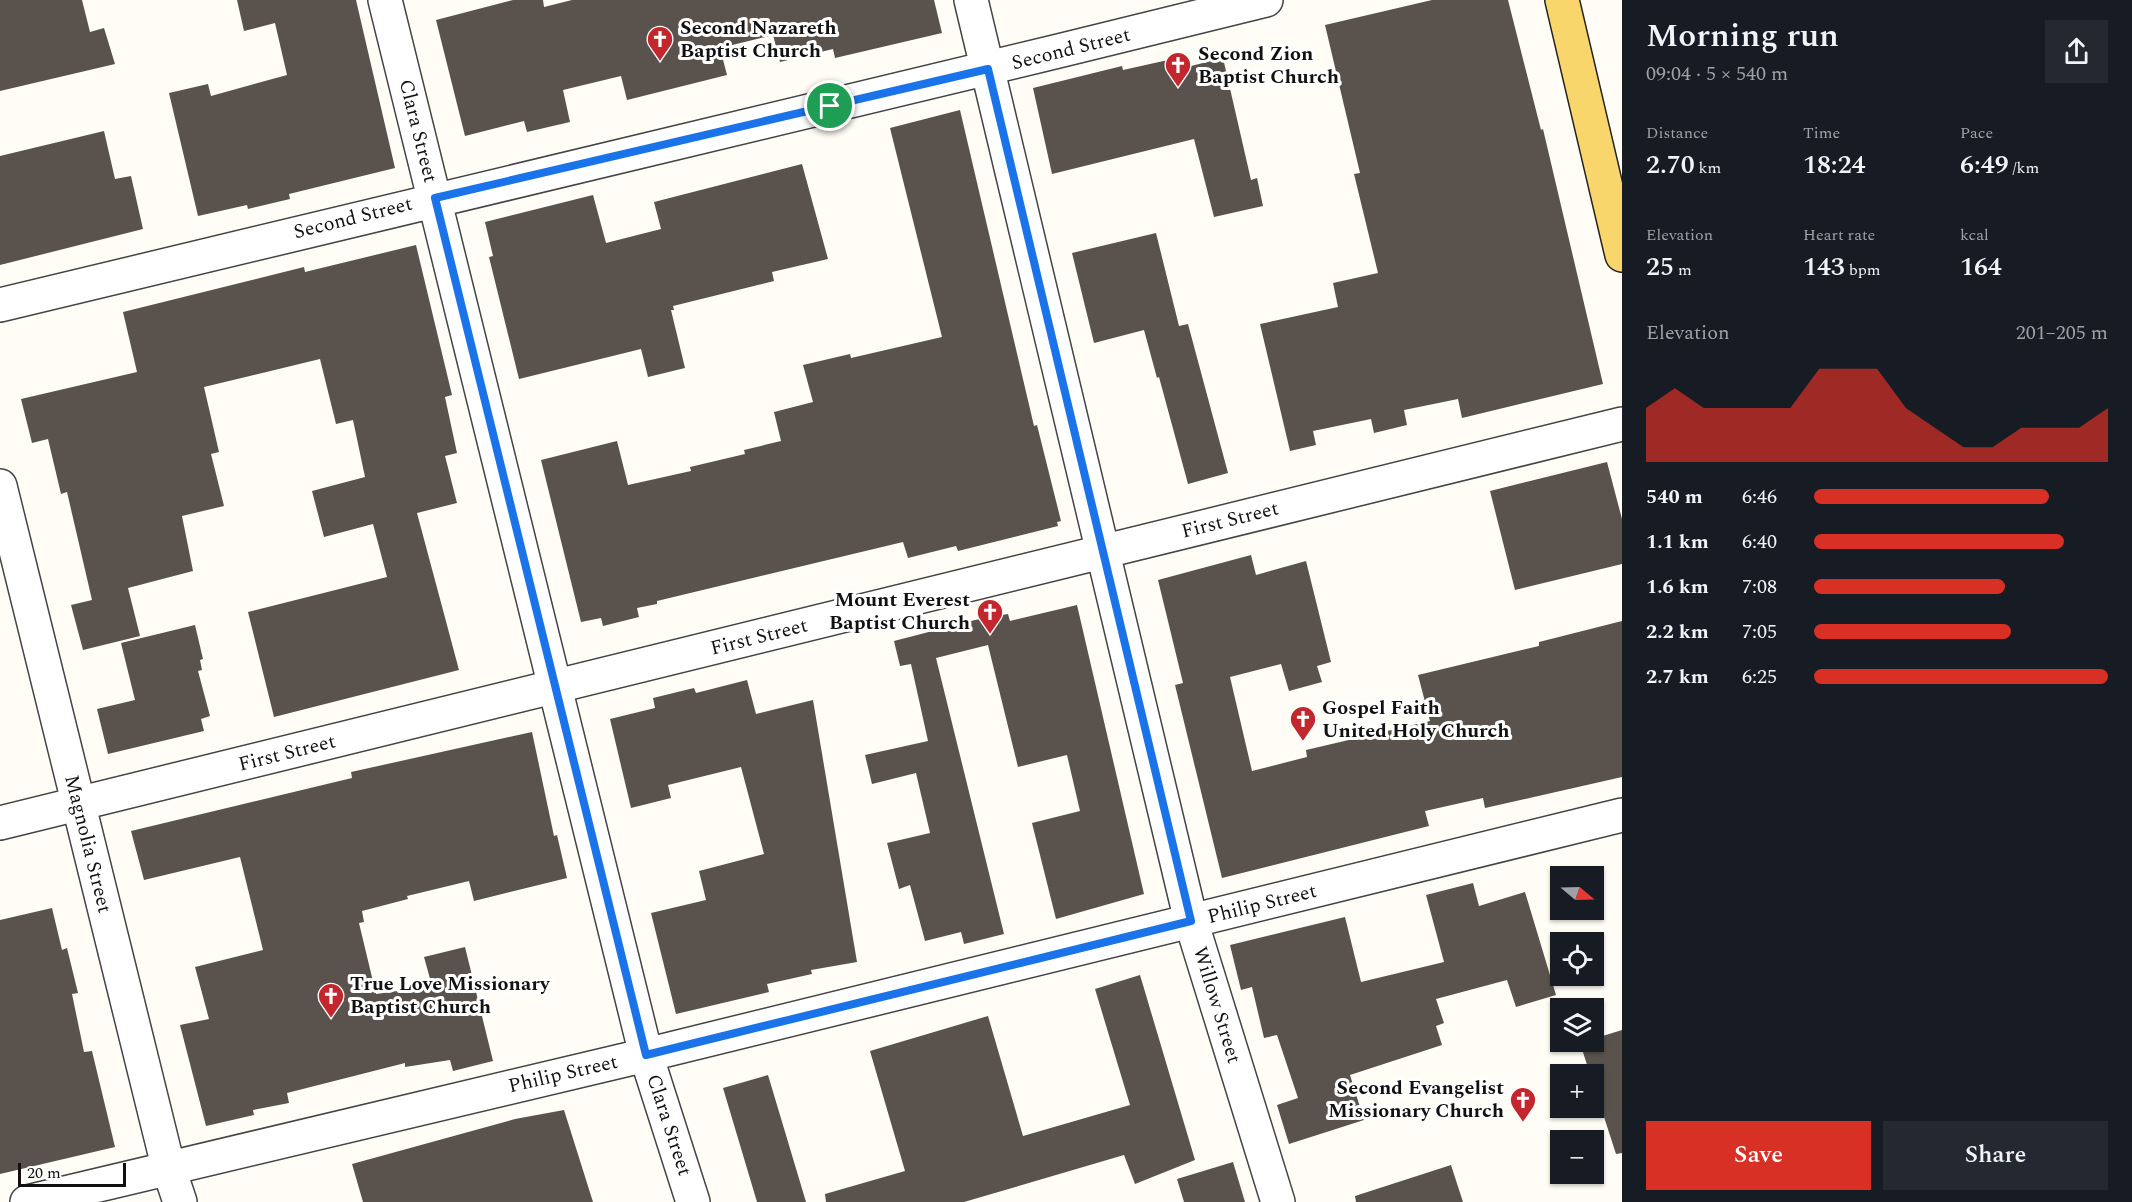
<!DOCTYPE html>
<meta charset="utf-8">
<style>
:root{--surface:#171b24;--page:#242831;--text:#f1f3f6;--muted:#9ea1a6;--accent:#d93025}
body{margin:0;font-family:Spectral,serif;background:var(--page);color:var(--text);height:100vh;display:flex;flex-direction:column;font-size:22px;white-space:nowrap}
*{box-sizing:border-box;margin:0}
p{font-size:20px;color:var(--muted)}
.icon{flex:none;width:33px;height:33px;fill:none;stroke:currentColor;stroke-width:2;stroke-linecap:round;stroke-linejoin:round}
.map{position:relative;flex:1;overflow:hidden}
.panel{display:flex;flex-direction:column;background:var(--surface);width:510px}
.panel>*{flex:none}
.needle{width:39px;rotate:109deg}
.buttons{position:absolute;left:1550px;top:866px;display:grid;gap:12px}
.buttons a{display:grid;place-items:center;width:54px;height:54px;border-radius:0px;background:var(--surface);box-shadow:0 2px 4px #0004;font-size:30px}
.scale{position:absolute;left:18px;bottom:15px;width:108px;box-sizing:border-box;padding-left:6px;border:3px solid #111;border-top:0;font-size:16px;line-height:21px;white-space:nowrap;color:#111;-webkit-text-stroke:4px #fff;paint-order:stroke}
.pin{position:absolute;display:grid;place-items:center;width:51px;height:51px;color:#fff;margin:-26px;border:3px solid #fff;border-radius:50%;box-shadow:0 2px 6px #0007}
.round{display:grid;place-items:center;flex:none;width:63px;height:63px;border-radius:0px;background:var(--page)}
.head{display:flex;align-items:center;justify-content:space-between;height:102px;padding:0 24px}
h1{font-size:33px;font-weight:600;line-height:45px}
.figures{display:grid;grid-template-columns:repeat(3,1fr);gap:9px;height:102px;padding:6px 24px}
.figures div{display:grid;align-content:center}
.figures b{font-size:26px;font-weight:600}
.figures small{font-size:16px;font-weight:400}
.figures p{font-size:16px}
.chart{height:168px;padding:12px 24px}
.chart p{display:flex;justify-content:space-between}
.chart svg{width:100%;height:108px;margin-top:6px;fill:var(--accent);opacity:.7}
.action{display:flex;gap:12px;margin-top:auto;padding:12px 24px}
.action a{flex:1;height:69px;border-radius:0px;background:var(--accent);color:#fff;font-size:24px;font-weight:600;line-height:69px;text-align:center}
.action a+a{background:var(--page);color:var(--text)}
ul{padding:0 24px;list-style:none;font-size:20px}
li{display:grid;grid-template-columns:96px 72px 1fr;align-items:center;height:45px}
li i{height:15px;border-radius:8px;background:var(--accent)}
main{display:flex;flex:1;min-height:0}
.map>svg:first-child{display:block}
.building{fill:#5a524d}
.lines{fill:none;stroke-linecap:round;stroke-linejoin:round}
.minor-casing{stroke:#444;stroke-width:36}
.major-casing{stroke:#222;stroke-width:36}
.minor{stroke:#fff;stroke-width:33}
.major{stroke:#f9d66b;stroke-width:33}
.route-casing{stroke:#fff;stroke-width:12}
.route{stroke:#1a73e8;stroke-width:8}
.labels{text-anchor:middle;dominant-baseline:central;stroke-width:6;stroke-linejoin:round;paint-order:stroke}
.poi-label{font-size:20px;font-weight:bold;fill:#111;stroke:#fff;text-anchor:start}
.street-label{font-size:20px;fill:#111;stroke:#fff}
</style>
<main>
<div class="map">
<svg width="1622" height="1202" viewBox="0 0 1622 1202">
<rect width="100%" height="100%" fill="#fffdf5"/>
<!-- building -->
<path class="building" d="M0 0H82L90 32 104 28 115 64 0 91Z
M237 0H356L395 168 289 194 290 199 248 209 247 205 198 216 169 93 208 84 211 96 287 75 275 23 244 31Z
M513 0H543L544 7 572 0H934L942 33 835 58 833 49 780 62 773 35 720 48 727 75 627 100 621 76 563 90 570 122 527 132 524 121 465 136 436 20Z
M1432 0H1508L1541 130 1543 129 1603 384 1462 418 1458 399 1404 410 1407 425 1374 433 1371 419 1313 431 1316 445 1290 451 1260 324 1338 307 1333 283 1378 273 1354 174 1360 173 1325 25Z
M1177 58 1179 69 1223 58 1251 180 1257 178 1263 206 1214 217 1194 139 1052 174 1033 88 1122 66 1123 70Z
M960 110 1034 426 1037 425 1061 521 1057 522 1058 526 958 551 956 546 908 558 903 542 657 601V604L637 608 639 617 603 626 601 618 581 622 541 460 617 441 628 485 691 471 690 467 745 454 744 450 781 441 774 412 813 402 803 365 850 354 851 358 942 337 890 128Z
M104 131 115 179 131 176 143 229 0 265V156Z
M802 164 828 259 772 272 774 281 673 306 674 310H671L685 368 648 377 641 349 519 379 489 257 493 256 485 222 593 195 606 243 661 229 654 202Z
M1156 233 1179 326 1188 324 1228 473 1188 484 1159 377 1157 378 1144 330 1094 343 1072 253Z
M416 245 452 395 445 397 457 453 445 456 457 503 417 513 459 670 274 717 248 612 387 577 373 524 324 537 312 491 365 477 353 420 336 424 320 359 204 387 219 452 211 454 224 506 182 516 193 571 128 588 140 636 83 650 71 605 92 600 67 492 61 494 48 439 32 443 21 399 137 372 123 312 304 267 305 272Z
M1607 462 1622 519V564L1515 590 1490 491Z
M1251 555 1256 575 1306 561 1331 662 1317 666 1322 682 1289 691 1281 664 1230 677 1252 771 1307 757 1306 750 1430 721 1418 675 1539 646V642L1622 621V777L1485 808 1483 798 1425 811 1429 826 1222 878 1175 685 1183 683 1158 580Z
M1077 605 1144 894 1056 919 1032 823 1080 811 1067 755 1018 767 988 645 936 658 1004 934 964 944 961 932 925 941 910 885 899 889 887 843 930 833 916 773 872 784 865 755 928 741 911 664 900 666 894 641 975 620 1008 614 1010 621Z
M195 625 203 659 200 660 202 670 198 671 210 716 201 719 204 731 108 754 97 709 135 700 121 643Z
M747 680 756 714 813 700 857 962 811 970 812 974 767 984 769 992 676 1014 651 913 706 900 699 871 764 854 741 767 668 785 671 798 631 808 610 719 655 708 653 698 694 688 696 693Z
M532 732 554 836 557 835 567 878 474 901 469 881 407 896 408 899 362 911 364 922 359 923 376 994 432 986 424 957 465 947 493 1061 453 1071 450 1060 405 1067V1063L287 1093 289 1103 253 1110 254 1115 206 1126 180 1025 209 1019 195 967 263 950 240 857 144 880 131 831 352 778 351 772Z
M1473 883 1479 906 1525 892 1556 995 1516 1007 1507 980 1436 999 1444 1023 1436 1026 1442 1045 1350 1075 1364 1120 1289 1144 1277 1105 1298 1098 1277 1035 1264 1038 1252 987 1241 990 1230 945 1345 917 1361 982 1444 962 1426 895Z
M52 908 62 950 67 948 78 993 72 994 84 1052 92 1051 115 1147 0 1174V920Z
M1140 975 1195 1160 1135 1184 1124 1155 964 1202H826L825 1194 905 1171 870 1051 988 1016 1023 1136 1130 1105 1095 989Z
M1622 1030V1153L1616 1154 1593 1083V1074H1590L1580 1043Z
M768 1075 806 1202H757L723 1088Z
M564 1110 593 1202H363L352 1164 515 1119Z
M1233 1162 1245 1202H1184L1177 1179Z
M1451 1165 1463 1202H1356L1355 1196Z"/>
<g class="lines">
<!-- minor casing -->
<g class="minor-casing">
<path id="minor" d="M385 0 646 1055 693 1202
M971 0 1191 921 1278 1202
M0 305C422 201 845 105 1266 0
M0 486 168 1166 180 1202
M0 823 1622 424
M27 1202 646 1055 1622 815"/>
</g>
<!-- major casing -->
<g class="major-casing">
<path id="major" d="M1562 0 1622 255"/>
</g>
<!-- minor -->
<use href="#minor" class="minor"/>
<!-- major -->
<use href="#major" class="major"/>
</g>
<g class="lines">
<!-- route casing -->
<g class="route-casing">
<path id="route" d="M988 69 1191 921 646 1055 435 198Z"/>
</g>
<!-- route -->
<use href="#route" class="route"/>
</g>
<!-- icons -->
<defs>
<g id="church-pin" transform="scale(1.35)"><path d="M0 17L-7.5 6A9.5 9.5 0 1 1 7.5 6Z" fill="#c4262e" stroke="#fff"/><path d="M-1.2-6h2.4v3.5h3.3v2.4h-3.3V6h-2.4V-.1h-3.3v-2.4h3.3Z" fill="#fff"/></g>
</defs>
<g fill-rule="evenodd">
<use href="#church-pin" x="660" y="39"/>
<use href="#church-pin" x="1178" y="65"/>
<use href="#church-pin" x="990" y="612"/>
<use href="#church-pin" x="1303" y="719"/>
<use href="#church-pin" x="331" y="996"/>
<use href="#church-pin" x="1523" y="1100"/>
</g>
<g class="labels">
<!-- poi labels -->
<g class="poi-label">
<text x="680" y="28">Second Nazareth<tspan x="680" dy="23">Baptist Church</tspan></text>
<text x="1198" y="54">Second Zion<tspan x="1198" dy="23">Baptist Church</tspan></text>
<text x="970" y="600" text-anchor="end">Mount Everest<tspan x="970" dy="23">Baptist Church</tspan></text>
<text x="1322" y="708">Gospel Faith<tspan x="1322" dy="23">United Holy Church</tspan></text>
<text x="350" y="984">True Love Missionary<tspan x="350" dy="23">Baptist Church</tspan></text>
<text x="1504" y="1088" text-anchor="end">Second Evangelist<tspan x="1504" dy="23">Missionary Church</tspan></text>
</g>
<!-- street labels -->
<g class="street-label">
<text transform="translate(1071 49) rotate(-14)">Second Street</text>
<text transform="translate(418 131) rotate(76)">Clara Street</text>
<text transform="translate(353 218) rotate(-14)">Second Street</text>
<text transform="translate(1230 520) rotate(-14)">First Street</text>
<text transform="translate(759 637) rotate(-14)">First Street</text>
<text transform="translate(287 753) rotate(-14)">First Street</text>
<text transform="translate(88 844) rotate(76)">Magnolia Street</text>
<text transform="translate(1262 904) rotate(-14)">Philip Street</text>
<text transform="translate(1217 1005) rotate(73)">Willow Street</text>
<text transform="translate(563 1074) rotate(-13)">Philip Street</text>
<text transform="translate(669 1125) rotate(72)">Clara Street</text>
</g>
</g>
</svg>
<div class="buttons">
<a><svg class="needle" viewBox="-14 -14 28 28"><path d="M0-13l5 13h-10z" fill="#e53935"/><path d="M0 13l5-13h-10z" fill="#9ea1a6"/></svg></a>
<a><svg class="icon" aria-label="locate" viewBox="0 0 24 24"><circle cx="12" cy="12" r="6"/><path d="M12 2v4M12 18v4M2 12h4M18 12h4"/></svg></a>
<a><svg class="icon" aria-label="layers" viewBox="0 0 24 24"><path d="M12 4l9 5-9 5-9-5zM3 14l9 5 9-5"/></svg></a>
<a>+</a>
<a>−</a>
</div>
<div class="scale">20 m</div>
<div class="pin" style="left:830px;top:106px;background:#1e9e55"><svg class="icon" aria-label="arrive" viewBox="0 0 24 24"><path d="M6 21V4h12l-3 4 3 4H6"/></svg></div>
</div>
<section class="panel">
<div class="head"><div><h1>Morning run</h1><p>09:04 · 5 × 540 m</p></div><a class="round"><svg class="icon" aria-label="share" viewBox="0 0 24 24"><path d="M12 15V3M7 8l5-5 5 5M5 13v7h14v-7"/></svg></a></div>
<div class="figures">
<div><p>Distance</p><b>2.70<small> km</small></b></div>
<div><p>Time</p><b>18:24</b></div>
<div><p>Pace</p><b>6:49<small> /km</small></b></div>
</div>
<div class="figures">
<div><p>Elevation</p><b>25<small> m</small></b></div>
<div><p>Heart rate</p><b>143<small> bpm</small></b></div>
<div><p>kcal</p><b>164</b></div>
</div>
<div class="chart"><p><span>Elevation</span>201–205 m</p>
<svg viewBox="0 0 160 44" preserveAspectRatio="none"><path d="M0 44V22L10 14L20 22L30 22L40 22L50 22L60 6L70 6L80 6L90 22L100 30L110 38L120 38L130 30L140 30L150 30L160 22V44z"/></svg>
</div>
<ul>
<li><b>540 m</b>6:46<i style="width:80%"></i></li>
<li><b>1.1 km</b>6:40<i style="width:85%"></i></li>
<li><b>1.6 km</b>7:08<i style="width:65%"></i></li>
<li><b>2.2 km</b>7:05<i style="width:67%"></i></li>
<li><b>2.7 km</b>6:25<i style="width:100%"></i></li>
</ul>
<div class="action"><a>Save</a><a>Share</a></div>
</section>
</main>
